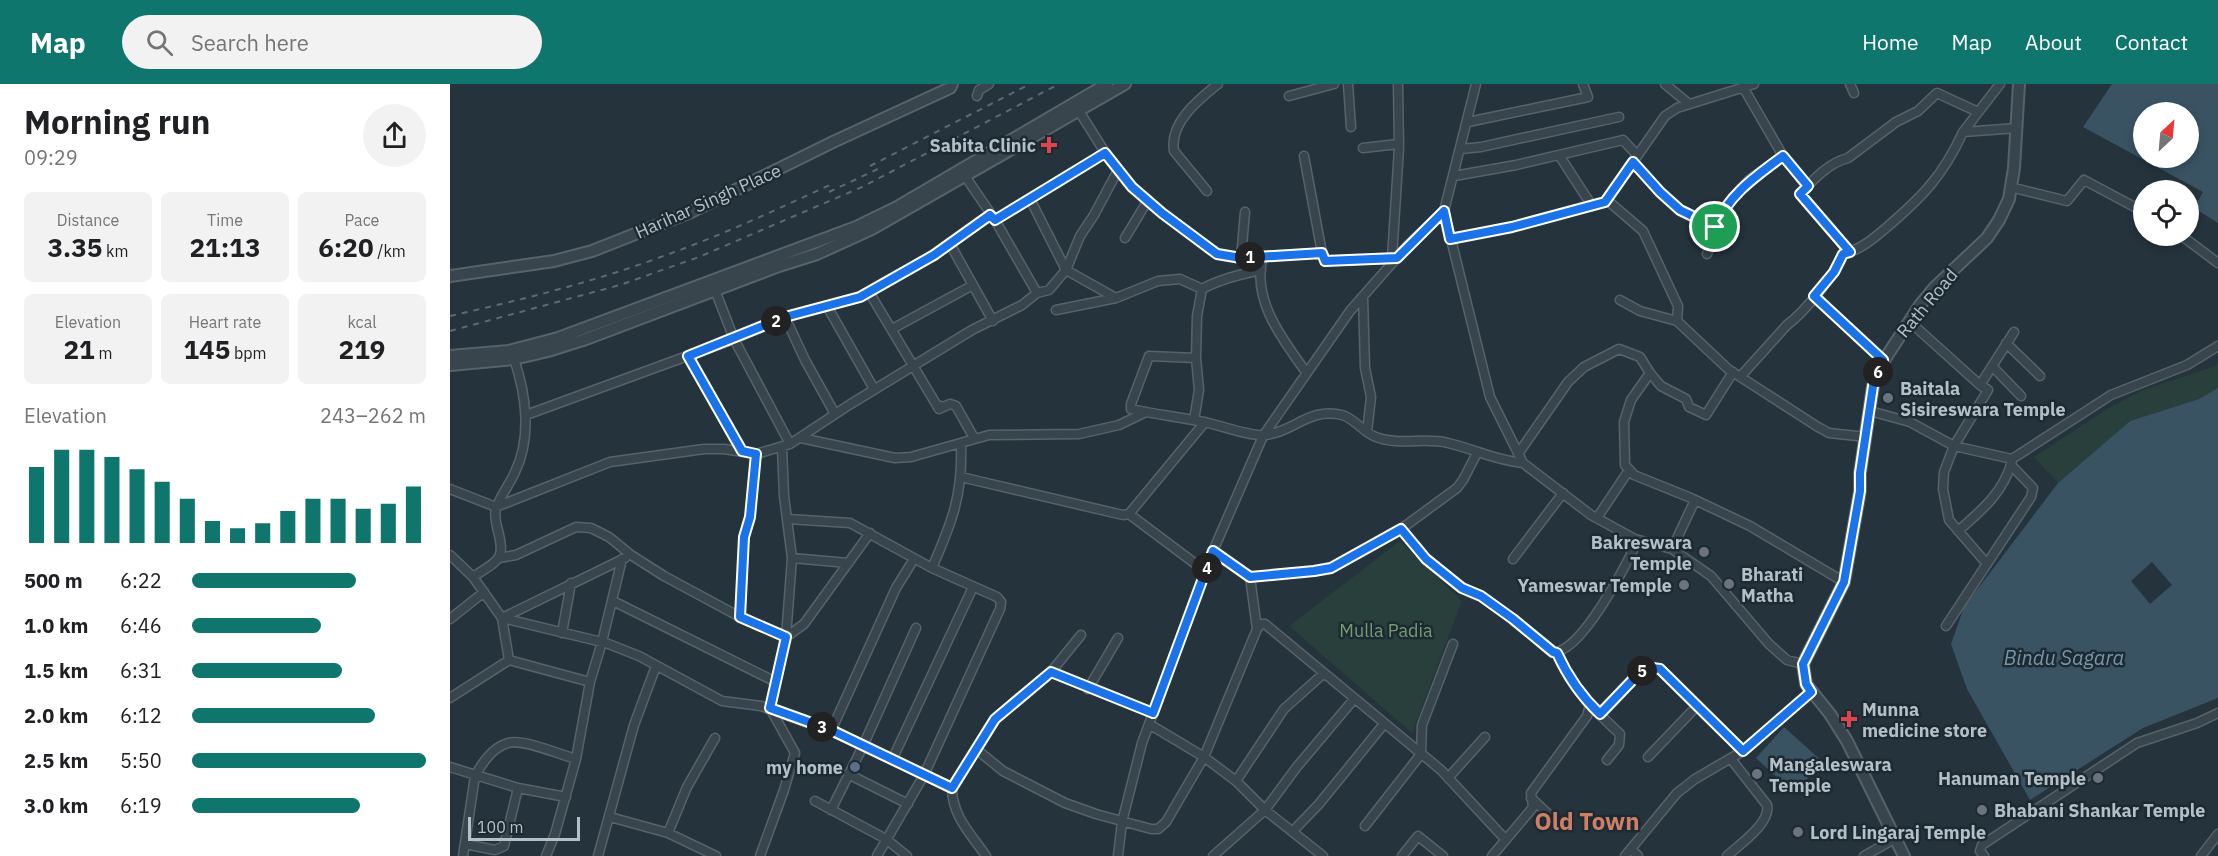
<!DOCTYPE html>
<meta charset="utf-8">
<style>
:root{--surface:#fff;--page:#f2f2f2;--text:#202124;--muted:#757577;--accent:#0f766e}
body{margin:0;font-family:"IBM Plex Sans",sans-serif;background:var(--page);color:var(--text);height:100vh;display:flex;flex-direction:column;font-size:22px;white-space:nowrap}
*{box-sizing:border-box;margin:0}
p{font-size:20px;color:var(--muted)}
.icon{flex:none;width:33px;height:33px;fill:none;stroke:currentColor;stroke-width:2;stroke-linecap:round;stroke-linejoin:round}
.map{position:relative;flex:1;overflow:hidden}
.sheet{display:flex;flex-direction:column;background:var(--surface);width:450px}
.sheet>*{flex:none}
.needle{width:39px;rotate:26deg}
.controls{position:absolute;left:1683px;top:18px;display:grid;gap:12px}
.controls a{display:grid;place-items:center;width:66px;height:66px;border-radius:50%;background:var(--surface);box-shadow:0 3px 9px #0003;font-size:30px}
.scale{position:absolute;left:18px;bottom:15px;width:112px;box-sizing:border-box;padding-left:6px;border:3px solid #b4c0c8;border-top:0;font-size:16px;line-height:21px;white-space:nowrap;color:#b4c0c8;-webkit-text-stroke:4px #1d2a31;paint-order:stroke}
.pin{position:absolute;display:grid;place-items:center;width:51px;height:51px;color:#fff;margin:-26px;border:3px solid #fff;border-radius:50%;box-shadow:0 2px 6px #0007}
.km{position:absolute;width:30px;height:30px;margin:-15px;border-radius:50%;background:#222;color:#fff;font-size:16px;line-height:30px;text-align:center}
.round{display:grid;place-items:center;flex:none;width:63px;height:63px;border-radius:32px;background:var(--page)}
.summary{display:flex;align-items:center;justify-content:space-between;height:102px;padding:0 24px}
h1{font-size:33px;font-weight:700;line-height:45px}
.metrics{display:grid;grid-template-columns:repeat(3,1fr);gap:9px;height:102px;padding:6px 24px}
.metrics div{display:grid;align-content:center;border-radius:9px;background:var(--page);text-align:center}
.metrics b{font-size:26px;font-weight:700}
.metrics small{font-size:16px;font-weight:400}
.metrics p{font-size:16px}
.chart{height:168px;padding:12px 24px}
.chart p{display:flex;justify-content:space-between}
.chart svg{width:100%;height:108px;margin-top:6px;stroke:var(--accent);stroke-width:6}
ul{padding:0 24px;list-style:none;font-size:20px}
li{display:grid;grid-template-columns:96px 72px 1fr;align-items:center;height:45px}
li i{height:15px;border-radius:8px;background:var(--accent)}
header{display:flex;align-items:center;gap:36px;box-sizing:border-box;height:84px;padding:0 30px;background:var(--accent);color:#fff}
header strong{font-size:28px}
nav{display:flex;gap:33px;margin-inline-start:auto;font-size:21px}
.search{width:420px;height:54px;background:var(--page);display:flex;align-items:center;gap:15px;box-sizing:border-box;padding:0 21px;border-radius:33px;color:var(--muted);font-size:22px}
main{display:flex;flex:1;min-height:0}
.map>svg:first-child{display:block}
.green{fill:#283f3c}
.water{fill:#395363;fill-rule:evenodd}
.lines{fill:none;stroke-linecap:round;stroke-linejoin:round}
.minor-casing{stroke:#56636a;stroke-width:11}
.tertiary-casing{stroke:#56636a;stroke-width:14}
.minor{stroke:#38454c;stroke-width:8}
.tertiary{stroke:#38454c;stroke-width:10}
.rail{stroke:#5b6a73;stroke-width:2;stroke-dasharray:6 6;stroke-linecap:butt}
.route-casing{stroke:#fff;stroke-width:12}
.route{stroke:#1a73e8;stroke-width:8}
.health-dot{fill:#e0444e;stroke:#1d2a31;stroke-width:2}
.worship-dot{fill:#6b7280;stroke:#1d2a31;stroke-width:2}
.service-dot{fill:#5c6f8a;stroke:#1d2a31;stroke-width:2}
.labels{text-anchor:middle;dominant-baseline:central;stroke-width:5;stroke-linejoin:round;paint-order:stroke}
.poi-label{font-size:18px;font-weight:bold;fill:#b4c0c8;stroke:#1d2a31;text-anchor:start}
.street-label{font-size:18px;fill:#b4c0c8;stroke:#1d2a31}
.park-label{font-size:18px;fill:#739c74;stroke:#1d2a31}
.water-label{font-size:20px;font-style:italic;fill:#7696aa;stroke:#1d2a31}
.district-label{font-size:24px;font-weight:bold;fill:#d07f67;stroke:#1d2a31}
</style>
<header>
<strong>Map</strong>
<div class="search"><svg class="icon" aria-label="search" viewBox="0 0 24 24"><circle cx="10" cy="10" r="6"/><path d="M15 15l6 6"/></svg>Search here</div>
<nav><a>Home</a><a>Map</a><a>About</a><a>Contact</a></nav>
</header>
<main>
<section class="sheet">
<div class="summary"><div><h1>Morning run</h1><p>09:29</p></div><a class="round"><svg class="icon" aria-label="share" viewBox="0 0 24 24"><path d="M12 15V3M7 8l5-5 5 5M5 13v7h14v-7"/></svg></a></div>
<div class="metrics">
<div><p>Distance</p><b>3.35<small> km</small></b></div>
<div><p>Time</p><b>21:13</b></div>
<div><p>Pace</p><b>6:20<small> /km</small></b></div>
</div>
<div class="metrics">
<div><p>Elevation</p><b>21<small> m</small></b></div>
<div><p>Heart rate</p><b>145<small> bpm</small></b></div>
<div><p>kcal</p><b>219</b></div>
</div>
<div class="chart"><p><span>Elevation</span>243–262 m</p>
<svg viewBox="0 0 160 44" preserveAspectRatio="none"><path d="M5 44V13M15 44V6M25 44V6M35 44V9M45 44V14M55 44V19M65 44V26M75 44V35M85 44V38M95 44V36M105 44V31M115 44V26M125 44V26M135 44V30M145 44V28M155 44V21"/></svg>
</div>
<ul>
<li><b>500 m</b>6:22<i style="width:70%"></i></li>
<li><b>1.0 km</b>6:46<i style="width:55%"></i></li>
<li><b>1.5 km</b>6:31<i style="width:64%"></i></li>
<li><b>2.0 km</b>6:12<i style="width:78%"></i></li>
<li><b>2.5 km</b>5:50<i style="width:100%"></i></li>
<li><b>3.0 km</b>6:19<i style="width:72%"></i></li>
</ul>
</section>
<div class="map">
<svg width="1768" height="772" viewBox="0 0 1768 772">
<rect width="100%" height="100%" fill="#25333c"/>
<!-- green -->
<path class="green" d="M1768 278V304L1749 315 1680 337 1608 399 1584 373 1657 325 1691 307 1765 282Z
M950 457 1012 517 962 649 839 542Z"/>
<!-- water -->
<path class="water" d="M1662 0H1768V139L1744 124 1753 108 1633 43ZM1694 28H1738V74H1694Z
M1768 304V614L1693 644 1580 716 1517 605 1501 560 1514 523 1608 399 1680 337 1749 315ZM1702 478 1722 501 1700 520 1681 497Z
M1334 643 1373 678 1344 709 1306 674Z"/>
<g class="lines">
<!-- minor casing -->
<g class="minor-casing">
<path id="minor" d="M898 0 901 43
M1215 0 1239 20
M1400 0 1404 9
M1293 3 1333 72 1357 102
M527 12 529 6 539 0
M839 12 884 0
M629 27 661 78 682 103 712 129 767 169 791 174
M1018 38 1138 13 1133 0
M1513 48 1550 0
M913 64 948 60
M1011 65 1031 63 1169 33
M1109 71 1142 122
M854 72 872 169 875 177 947 174
M1183 78 1210 108 1230 126 1265 143
M515 92 545 136 587 209
M1004 92 1066 81 1173 56 1187 71
M1562 101 1564 104 1617 117 1634 96 1694 128
M757 107 724 67C719 39 748 16 768 0
M580 115 616 186 666 214 708 197 730 195 752 205C770 195 791 190 811 186
M1157 116 1193 147 1228 222 1227 237 1278 285 1368 343 1379 349 1416 353
M994 127 1040 313 1073 379 1141 431 1185 455 1222 465 1261 492 1319 560 1337 576 1353 580
M795 128 791 174 813 172
M545 136 655 69
M1732 152 1768 179
M675 154 698 116
M1000 155 1062 143 1155 118 1215 32 1227 24 1304 0
M500 160 543 237
M1399 168 1350 110C1363 96 1378 79 1398 74L1446 38 1468 27 1487 9 1528 28
M1257 170 1273 126 1299 96 1333 72
M942 174 949 64 948 0
M265 206 284 255 335 233 410 213 484 171 540 131
M419 208 489 325
M913 212 915 284 921 313 917 348
M1364 212 1433 276
M1170 216 1190 227 1227 237
M377 222 424 305
M606 226 666 214
M335 233 355 276 385 330
M1459 237 1530 301 1564 248
M442 245 523 201
M1556 259 1590 292
M238 272 292 367
M746 274 747 232 752 205
M1542 282 1571 312
M856 288C832 255 801 215 813 172L872 169
M1283 288 1256 331 1239 323 1236 315 1211 302 1200 289 1181 316 1174 338 1175 381 1184 391 1241 414 1300 442 1394 498
M1290 293 1337 241C1355 228 1384 191 1393 170 1410 166 1423 155 1436 144 1472 113 1493 92 1513 48L1567 44
M1530 301 1538 306 1504 362 1494 388 1493 405 1499 436 1537 480
M491 322 489 325 500 320 506 322 524 354
M1420 327 1460 338 1504 362 1562 375 1661 311 1737 281 1768 262
M76 331 284 255 340 360
M744 336 749 306 746 274 699 272 681 320V325C707 331 732 333 758 339 772 342 802 353 815 351 844 348 859 323 892 331 904 334 914 349 926 353 949 362 975 353 998 359 1024 365 1044 376 1073 379
M351 354 445 374 461 373 539 351 629 350 669 341 696 328
M1068 370 1118 298 1134 283 1169 265 1190 273 1200 289
M511 393 673 431 679 430 755 338
M0 405 46 423 160 378 254 365H274L306 370 340 360 399 321 522 246 572 221 587 209 599 206 616 186 630 152 644 131 668 86
M679 430 755 487
M1147 434 1179 386
M338 435 400 439 482 484 547 513 551 518 550 525 474 691 427 772
M951 445 1007 404 1013 396 1027 369
M1508 447C1531 427 1554 408 1562 377
M1222 465 1245 416
M763 467 800 493 864 487 881 484 951 445 976 475 1012 504 1031 512 1063 535 1103 568C1131 570 1177 479 1188 456
M0 471 23 493 52 534 156 559 189 572 272 617 311 622 381 647 502 704
M49 474 66 471 126 443 141 444 159 453 181 471 214 492 290 533 336 553 354 540 420 449
M342 474 398 479
M1063 475 1113 409
M482 484C502 438 513 411 511 360
M23 493C50 475 56 476 47 443 46 437 44 431 46 425 50 412 60 400 65 388 82 353 76 310 64 275
M800 493 807 545
M163 517 326 598
M290 533 294 453 300 433 306 370
M0 535 34 508
M1496 542 1581 413 1583 404 1561 381
M112 549 121 499
M59 576 52 534 175 474
M601 588 703 629
M638 605 668 554
M0 614 59 576 140 598
M1147 628 1170 650 1169 661 1157 676
M1150 630 1195 583 1210 585 1293 667
M699 640 754 673 786 697 815 726 873 772
M381 647 446 504 464 475
M526 665 553 687 615 719 646 730 701 745H708L716 738 754 673 807 545 811 540H815L991 686 1056 756
M1198 673 1247 622
M442 676 523 503
M0 683 68 704 116 713
M398 690 458 720
M998 694 1035 653
M786 697 834 625 873 590
M1081 714 1109 740
M365 717 436 755 457 772
M381 726 413 662 466 544
M160 733 218 749 266 772
M915 742 971 670 972 641 1003 560
M843 747 869 720 934 640
M218 749 237 703 265 654
M15 760 45 766 54 762 68 704
M1181 765 1188 772
M13 772 25 692C32 679 43 663 58 659 72 654 111 671 126 675
M96 772 105 750 126 675 140 598 152 558 172 475
M148 772 184 641 206 582
M310 772 334 706 345 669 320 624 336 553 342 474 334 412 332 363
M536 772C521 750 502 732 502 704L545 635 601 588 631 551
M668 772 672 738 692 659 763 467 813 352 900 227 958 161 994 127 1026 0
M763 772 815 726 846 684 904 615
M952 772 968 752 993 772
M1042 772 1080 727 1083 723 1081 709 1137 632 1140 621 1119 593 1107 569
M1175 772 1227 709 1245 695 1293 667 1361 608
M1277 772C1290 760 1321 739 1317 721L1281 675
M1414 772 1446 754
M1534 772 1530 767 1532 761 1687 659 1747 639 1768 629
M1751 772 1768 750"/>
</g>
<!-- tertiary casing -->
<g class="tertiary-casing">
<path id="tertiary" d="M0 192 104 177 142 167 241 128 383 58 500 4 502 0
M0 272 59 267 108 254 406 143 447 123 657 0
M0 281 64 275 98 267 136 255 329 182 367 170 422 145 675 0
M1454 772 1397 657 1380 630 1356 600 1353 580 1394 498 1410 407V389L1423 302 1431 281 1470 221 1485 203 1537 154 1549 136 1559 115 1564 84 1569 0"/>
</g>
<!-- minor -->
<use href="#minor" class="minor"/>
<!-- tertiary -->
<use href="#tertiary" class="tertiary"/>
<!-- rail -->
<path class="rail" d="M420 82 580 0
M379 108 430 84
M0 232C70 216 140 199 208 174 268 153 326 126 384 99
M0 247 170 201 249 173 412 103 609 0"/>
</g>
<g class="lines">
<!-- route casing -->
<g class="route-casing">
<path id="route" d="M655 69 682 103 712 129 767 170 791 174 872 169 875 177 947 174 994 127 1000 155 1062 143 1155 118 1183 78 1210 108 1230 126 1265 143C1278 111 1306 92 1333 72L1358 102 1350 110 1400 168 1393 170 1384 188 1364 212 1433 276 1423 302 1410 389V407L1394 498 1353 580 1356 600 1361 608 1293 667 1210 585 1195 583 1150 630C1132 613 1117 591 1107 569L1103 568 1063 535 1031 512 1012 504 976 475 951 445 881 484 864 487 800 493 763 467 703 629 601 588 545 635 502 704 381 646 320 624 336 553 290 533 294 453 300 433 306 370 292 367 238 272 335 233 410 213 484 171 540 131 545 136Z"/>
</g>
<!-- route -->
<use href="#route" class="route"/>
</g>
<!-- markers -->
<g class="health-dot">
<path d="M596 52h6v6h6v6h-6v6h-6v-6h-6v-6h6z"/>
<path d="M1396 626h6v6h6v6h-6v6h-6v-6h-6v-6h6z"/>
</g>
<g class="worship-dot">
<circle cx="1438" cy="314" r="6"/>
<circle cx="1254" cy="468" r="6"/>
<circle cx="1279" cy="500" r="6"/>
<circle cx="1234" cy="501" r="6"/>
<circle cx="1307" cy="690" r="6"/>
<circle cx="1648" cy="694" r="6"/>
<circle cx="1532" cy="726" r="6"/>
<circle cx="1348" cy="748" r="6"/>
</g>
<circle class="service-dot" cx="405" cy="683" r="6"/>
<g class="labels">
<!-- poi labels -->
<g class="poi-label">
<text x="586" y="61" text-anchor="end">Sabita Clinic</text>
<text x="1450" y="304">Baitala<tspan x="1450" dy="21">Sisireswara Temple</tspan></text>
<text x="1242" y="458" text-anchor="end">Bakreswara<tspan x="1242" dy="21">Temple</tspan></text>
<text x="1291" y="490">Bharati<tspan x="1291" dy="21">Matha</tspan></text>
<text x="1222" y="501" text-anchor="end">Yameswar Temple</text>
<text x="1412" y="625">Munna<tspan x="1412" dy="21">medicine store</tspan></text>
<text x="1319" y="680">Mangaleswara<tspan x="1319" dy="21">Temple</tspan></text>
<text x="393" y="683" text-anchor="end">my home</text>
<text x="1636" y="694" text-anchor="end">Hanuman Temple</text>
<text x="1544" y="726">Bhabani Shankar Temple</text>
<text x="1360" y="748">Lord Lingaraj Temple</text>
</g>
<!-- street labels -->
<g class="street-label">
<text transform="translate(258 117) rotate(-24)">Harihar Singh Place</text>
<text transform="translate(1477 219) rotate(-50)">Rath Road</text>
</g>
<!-- park labels -->
<g class="park-label">
<text x="936" y="546">Mulla Padia</text>
</g>
<!-- water labels -->
<g class="water-label">
<text x="1614" y="573">Bindu Sagara</text>
</g>
<!-- district labels -->
<g class="district-label">
<text x="1137" y="737">Old Town</text>
</g>
</g>
</svg>
<div class="controls">
<a><svg class="needle" viewBox="-14 -14 28 28"><path d="M0-13l5 13h-10z" fill="#e53935"/><path d="M0 13l5-13h-10z" fill="#757577"/></svg></a>
<a><svg class="icon" aria-label="locate" viewBox="0 0 24 24"><circle cx="12" cy="12" r="6"/><path d="M12 2v4M12 18v4M2 12h4M18 12h4"/></svg></a>
</div>
<div class="scale">100 m</div>
<div class="pin" style="left:1265px;top:143px;background:#1e9e55"><svg class="icon" aria-label="arrive" viewBox="0 0 24 24"><path d="M6 21V4h12l-3 4 3 4H6"/></svg></div>
<b class="km" style="left:800px;top:173px">1</b>
<b class="km" style="left:326px;top:237px">2</b>
<b class="km" style="left:372px;top:643px">3</b>
<b class="km" style="left:757px;top:484px">4</b>
<b class="km" style="left:1192px;top:587px">5</b>
<b class="km" style="left:1428px;top:288px">6</b>
</div>
</main>
